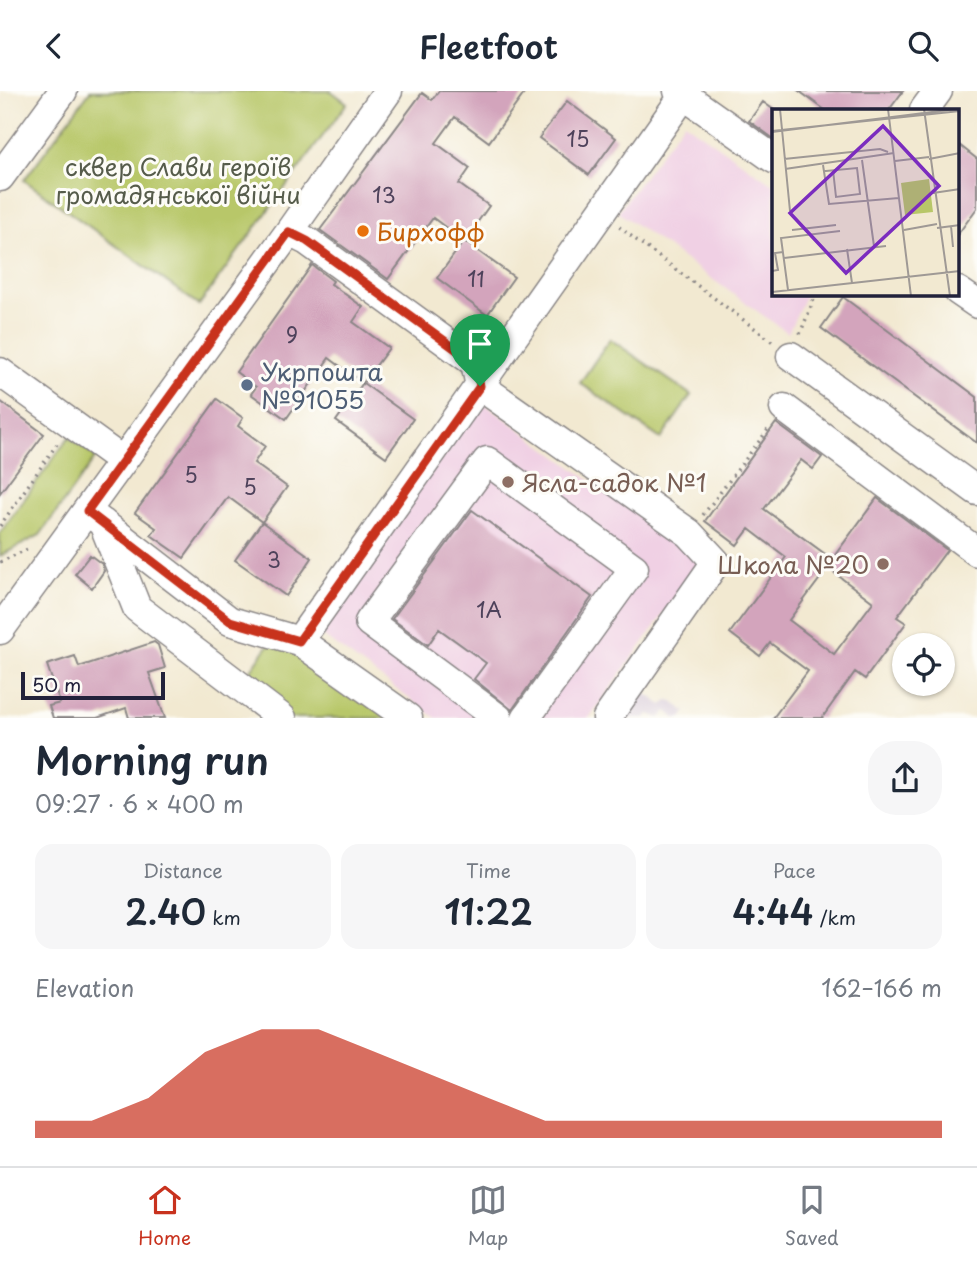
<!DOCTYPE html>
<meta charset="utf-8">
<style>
:root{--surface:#fff;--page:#f6f6f7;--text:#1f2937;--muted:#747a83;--line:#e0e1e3;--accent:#c8321e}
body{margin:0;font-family:"Playpen Sans",sans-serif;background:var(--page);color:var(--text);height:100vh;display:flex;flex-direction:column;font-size:26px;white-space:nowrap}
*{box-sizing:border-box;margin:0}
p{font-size:23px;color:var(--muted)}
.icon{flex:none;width:38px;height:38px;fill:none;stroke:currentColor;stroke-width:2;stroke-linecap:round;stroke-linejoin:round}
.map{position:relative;height:627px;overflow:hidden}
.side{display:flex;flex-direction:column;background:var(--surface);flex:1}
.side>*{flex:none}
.controls{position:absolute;left:892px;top:542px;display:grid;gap:14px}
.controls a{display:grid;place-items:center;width:63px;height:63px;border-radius:50%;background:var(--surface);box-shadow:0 2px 5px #0004;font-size:35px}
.scale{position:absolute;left:21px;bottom:18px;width:144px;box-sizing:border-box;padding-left:7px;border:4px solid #22223b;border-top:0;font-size:19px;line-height:24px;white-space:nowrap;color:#22223b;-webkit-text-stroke:5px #fdfcf7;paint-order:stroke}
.pin{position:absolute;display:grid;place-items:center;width:60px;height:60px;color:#fff;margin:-72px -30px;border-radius:50% 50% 50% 0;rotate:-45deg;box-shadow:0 0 7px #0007}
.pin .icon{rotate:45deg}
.round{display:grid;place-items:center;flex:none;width:74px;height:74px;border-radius:28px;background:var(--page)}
.overview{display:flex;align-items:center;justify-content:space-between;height:119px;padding:0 35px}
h1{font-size:38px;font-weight:600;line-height:52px}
.figures{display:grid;grid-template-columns:repeat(3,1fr);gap:10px;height:119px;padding:7px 35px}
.figures div{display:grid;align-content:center;border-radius:18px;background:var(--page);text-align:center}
.figures b{font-size:35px;font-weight:600}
.figures small{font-size:19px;font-weight:400}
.figures p{font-size:19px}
.chart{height:196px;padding:14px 35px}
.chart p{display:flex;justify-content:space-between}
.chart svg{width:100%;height:126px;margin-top:7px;fill:var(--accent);opacity:.7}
header{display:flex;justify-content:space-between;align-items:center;height:91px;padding:0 35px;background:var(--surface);font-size:32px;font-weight:600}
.menu{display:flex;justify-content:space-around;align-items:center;height:98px;border-top:2px solid var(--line);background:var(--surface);font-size:19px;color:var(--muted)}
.menu a{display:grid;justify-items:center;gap:4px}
.menu .on{color:var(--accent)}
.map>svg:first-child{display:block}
.built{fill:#f0d0e4}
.industrial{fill:#cebed1}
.green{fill:#b8c769;stroke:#6d7452;stroke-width:2}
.building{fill:#d3a4bc;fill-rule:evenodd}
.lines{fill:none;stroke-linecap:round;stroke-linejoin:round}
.minor-casing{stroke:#8a8686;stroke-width:31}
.path{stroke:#8a8686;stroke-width:3.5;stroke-dasharray:2 5;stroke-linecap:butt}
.minor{stroke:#fff;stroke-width:28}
.route-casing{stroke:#fff;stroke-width:14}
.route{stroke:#c8321e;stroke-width:9}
.food-dot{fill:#e8710a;stroke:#fdfcf7;stroke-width:2.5}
.service-dot{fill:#5c6f8a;stroke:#fdfcf7;stroke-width:2.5}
.education-dot{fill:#8d6e63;stroke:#fdfcf7;stroke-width:2.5}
.labels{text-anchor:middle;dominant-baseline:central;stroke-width:6;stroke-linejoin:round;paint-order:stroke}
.number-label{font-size:21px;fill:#4e425b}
.park-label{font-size:24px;fill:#565c4b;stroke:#fdfcf7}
.food-label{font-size:24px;fill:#c56008;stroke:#fdfcf7;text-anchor:start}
.service-label{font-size:24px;fill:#4e5e75;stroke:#fdfcf7;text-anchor:start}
.education-label{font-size:24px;fill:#785e54;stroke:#fdfcf7;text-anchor:start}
.inset-road{fill:none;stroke:#9f9995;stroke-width:2}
.view{fill:#7b2cbf;fill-opacity:0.15;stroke:#7b2cbf;stroke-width:3.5}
.inset-edge{fill:none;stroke:#22223b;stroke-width:3.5}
</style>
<header><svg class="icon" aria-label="back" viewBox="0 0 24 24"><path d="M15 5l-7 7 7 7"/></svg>Fleetfoot<svg class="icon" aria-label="search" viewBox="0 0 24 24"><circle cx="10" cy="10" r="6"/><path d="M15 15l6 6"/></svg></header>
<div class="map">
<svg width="977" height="627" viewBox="0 0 977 627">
<rect width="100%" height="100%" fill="#fdfcf7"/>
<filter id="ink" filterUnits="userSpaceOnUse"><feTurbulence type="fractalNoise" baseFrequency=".0143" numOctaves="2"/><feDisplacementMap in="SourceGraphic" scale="14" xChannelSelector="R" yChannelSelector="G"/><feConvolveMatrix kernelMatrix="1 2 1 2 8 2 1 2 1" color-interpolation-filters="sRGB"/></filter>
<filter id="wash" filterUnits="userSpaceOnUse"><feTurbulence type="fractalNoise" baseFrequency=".00686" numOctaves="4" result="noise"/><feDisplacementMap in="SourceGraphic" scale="28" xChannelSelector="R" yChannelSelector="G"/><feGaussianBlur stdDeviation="1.57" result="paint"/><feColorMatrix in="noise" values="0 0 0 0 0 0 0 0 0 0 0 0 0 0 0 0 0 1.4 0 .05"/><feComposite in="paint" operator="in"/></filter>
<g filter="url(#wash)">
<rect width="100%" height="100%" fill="#f2e9d1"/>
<!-- built -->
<path class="built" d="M684 31 774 94V203H806L788 242 618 121Z
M482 311 702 470 589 627H436L316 540Z"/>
<!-- industrial -->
<path class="industrial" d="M641 599 662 614 670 609 686 621 682 627H676L667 620 660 627 649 623 645 627H621Z"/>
<!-- green -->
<path class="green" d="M90 0H331L347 12 199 214 24 89Z
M610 248 691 304 661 348 580 292Z
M69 346 96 366 40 444 0 465V442Z
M278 541 394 627H287L241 593Z"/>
<g id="blocks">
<!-- building -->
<path class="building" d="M439 0H526L489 51 455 26 436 52 470 77 459 93 489 115 464 150 433 127 388 188 320 139 422 2 432 9Z
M799 0H903L889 19H825Z
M567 10 616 47 589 84 539 47Z
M763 11 774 19V48L749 30Z
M958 53 977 68V117L958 143Z
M464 150 514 186 487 224 437 187Z
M312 174 333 190 331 193 363 216 353 231 389 257 363 292 329 267 286 328 251 303 256 296 236 281Z
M843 206 977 306V352L821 237Z
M363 292 413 328 386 366 336 330Z
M217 308 243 327 238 335 265 355 254 372 287 396 262 431 228 406 184 467 151 444 156 437 135 422Z
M0 310 44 343 0 402Z
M776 332 822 366 813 378 801 369 764 418 832 468 877 407 947 459 897 526 906 532 865 588 855 581 822 627H773L808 580 770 552 760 565 730 542 786 466 749 438 737 454 705 430ZM828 477 873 511 834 563 789 529Z
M472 419 592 506 512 619 474 588 486 572 439 538 428 554 392 528Z
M262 431 312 467 286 505 235 469Z
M90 464 102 473 104 480 92 497 75 483Z
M154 551 158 554 165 577 149 582 165 627H129L126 617 97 627H53L49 615 60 612 47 574 75 565 79 576Z"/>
</g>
</g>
<g filter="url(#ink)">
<use href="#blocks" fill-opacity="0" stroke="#8a8686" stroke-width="2"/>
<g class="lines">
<!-- minor casing -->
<g class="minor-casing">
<path id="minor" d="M678 0 774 68
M924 19 938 0
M0 86 63 0
M289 141 307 150 475 272 480 295 689 442 716 471 607 627
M958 200 977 213
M791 265 977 400
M0 281 123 370
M784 317 977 461
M87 420 230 530 299 550 408 627
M103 432 137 517 282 627
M0 539 289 141 388 0
M299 550 684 4
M498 627 369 531 487 370 634 477 526 627"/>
</g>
<!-- path -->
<path class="path" d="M619 136 773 251
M800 243 816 203
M703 424 770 336
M0 435 57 353
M0 471 30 457"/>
<!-- minor -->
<use href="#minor" class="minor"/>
</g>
</g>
<g class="lines" filter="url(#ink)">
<!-- route casing -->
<g class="route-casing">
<path id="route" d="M289 141 307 150 475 272 480 295 299 550 230 530 87 420Z"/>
</g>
<!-- route -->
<use href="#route" class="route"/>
</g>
<!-- markers -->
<circle class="food-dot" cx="363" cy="140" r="7"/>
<circle class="service-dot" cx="247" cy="294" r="7"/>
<g class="education-dot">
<circle cx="508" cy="391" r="7"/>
<circle cx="883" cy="473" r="7"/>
</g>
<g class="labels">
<!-- number labels -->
<g class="number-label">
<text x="578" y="47">15</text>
<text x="384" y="103">13</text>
<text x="476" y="187">11</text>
<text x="292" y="243">9</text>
<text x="191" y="383">5</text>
<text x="250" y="395">5</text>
<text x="274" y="468">3</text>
<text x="489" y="518">1А</text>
</g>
<!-- park labels -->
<g class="park-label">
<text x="178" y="75">сквер Слави героїв<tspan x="178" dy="28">громадянської війни</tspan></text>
</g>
<!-- food labels -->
<g class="food-label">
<text x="377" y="140">Бирхофф</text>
</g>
<!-- service labels -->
<g class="service-label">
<text x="261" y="280">Укрпошта<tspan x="261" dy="28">№91055</tspan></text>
</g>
<!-- education labels -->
<g class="education-label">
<text x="522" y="391">Ясла-садок №1</text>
<text x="869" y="473" text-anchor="end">Школа №20</text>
</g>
</g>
<!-- overview -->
<g transform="translate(772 18)">
<rect width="187" height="187" fill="#f2e9d1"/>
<path d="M157 70 161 103 133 106 129 74Z" fill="#b8c769"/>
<path class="inset-road" d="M8 0 18 102M116 0 139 187M152 0 178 187M0 22 188 2M0 23 184 0M12 50 108 40 116 43M157 50 188 44M90 51 102 137M123 52 157 48M51 56 57 95 127 89M13 60 122 44M52 62H54L85 59 88 85 64 88 61 61M161 84 188 80M179 117 181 138M165 119 188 116M20 121 64 116M132 121 165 115M75 140 80 174M12 149 114 137M0 162 6 161 3 144 11 143M16 181 9 129 68 122M0 183 188 162"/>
<path class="view" d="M111 17 167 77 74 164 18 104Z"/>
<rect width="187" height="187" class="inset-edge"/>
</g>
</svg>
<div class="controls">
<a><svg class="icon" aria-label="locate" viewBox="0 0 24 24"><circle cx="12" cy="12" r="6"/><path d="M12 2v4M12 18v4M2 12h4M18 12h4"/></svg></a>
</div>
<div class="scale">50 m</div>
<div class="pin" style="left:480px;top:295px;background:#1e9e55"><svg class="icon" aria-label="arrive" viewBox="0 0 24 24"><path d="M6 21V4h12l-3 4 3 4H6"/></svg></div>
</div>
<section class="side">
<div class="overview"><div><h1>Morning run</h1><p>09:27 · 6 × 400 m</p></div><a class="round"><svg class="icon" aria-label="share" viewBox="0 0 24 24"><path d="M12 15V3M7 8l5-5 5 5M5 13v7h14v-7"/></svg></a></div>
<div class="figures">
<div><p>Distance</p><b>2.40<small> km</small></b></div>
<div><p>Time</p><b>11:22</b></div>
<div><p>Pace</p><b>4:44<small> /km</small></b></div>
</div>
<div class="chart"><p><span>Elevation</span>162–166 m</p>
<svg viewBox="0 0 160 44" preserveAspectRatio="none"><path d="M0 44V38L10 38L20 30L30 14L40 6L50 6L60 14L70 22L80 30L90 38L100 38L110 38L120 38L130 38L140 38L150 38L160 38V44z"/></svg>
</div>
</section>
<nav class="menu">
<a class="on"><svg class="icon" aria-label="home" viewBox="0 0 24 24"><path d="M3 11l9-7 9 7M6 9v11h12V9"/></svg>Home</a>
<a><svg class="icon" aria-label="map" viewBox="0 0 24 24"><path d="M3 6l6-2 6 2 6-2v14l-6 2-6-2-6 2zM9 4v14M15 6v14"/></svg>Map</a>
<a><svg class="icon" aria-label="saved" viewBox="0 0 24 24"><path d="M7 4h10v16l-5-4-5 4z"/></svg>Saved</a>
</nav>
